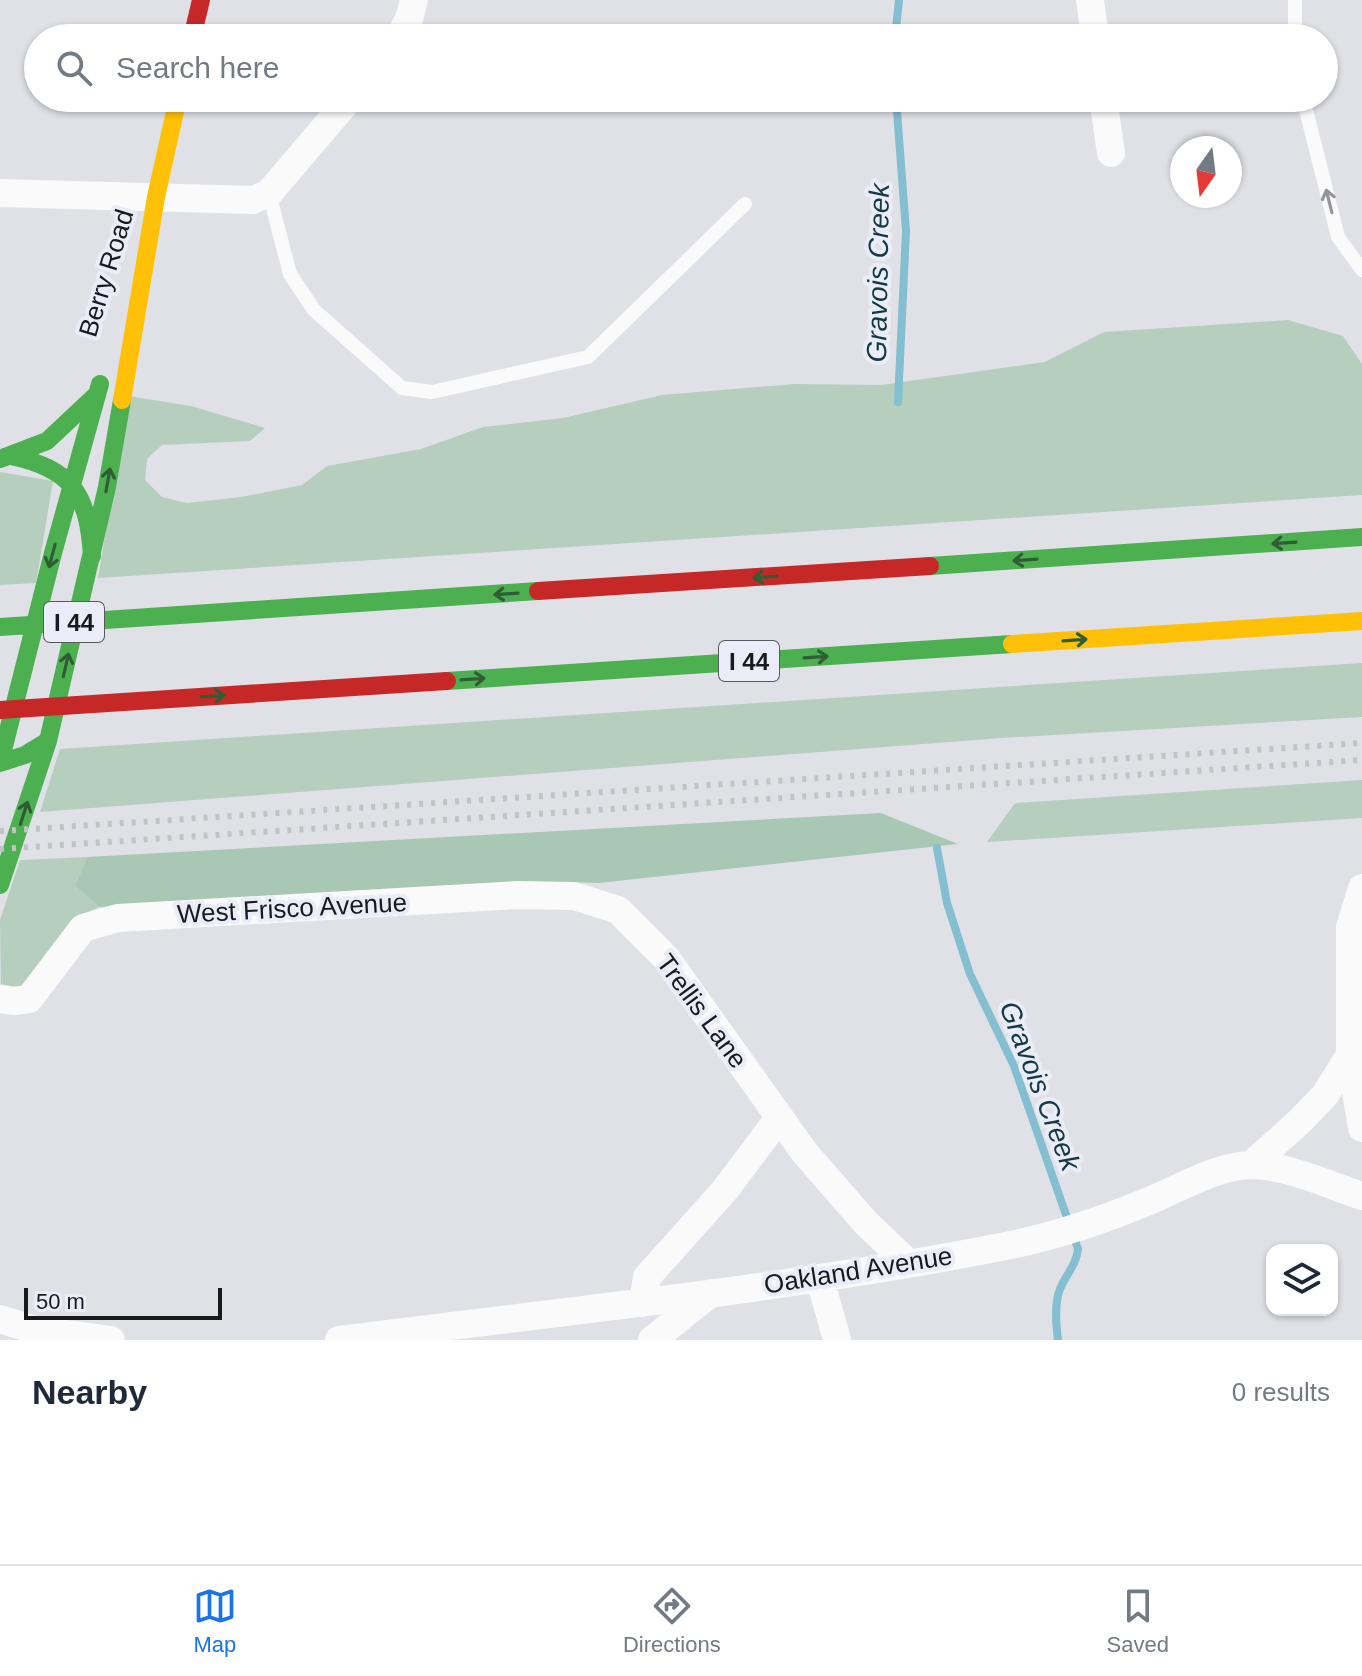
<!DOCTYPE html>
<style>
:root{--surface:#fff;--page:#f2f2f3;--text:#1f2937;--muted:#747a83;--line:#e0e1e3;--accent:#1a73e8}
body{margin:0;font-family:Arial,sans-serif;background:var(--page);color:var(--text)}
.controls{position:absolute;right:24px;bottom:24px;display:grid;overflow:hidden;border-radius:16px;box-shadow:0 2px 6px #0004}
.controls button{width:72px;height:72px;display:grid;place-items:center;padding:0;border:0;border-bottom:2px solid var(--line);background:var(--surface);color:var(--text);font:40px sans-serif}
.compass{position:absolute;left:1170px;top:136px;width:72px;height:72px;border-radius:50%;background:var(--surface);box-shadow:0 2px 6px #0004;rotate:194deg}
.scale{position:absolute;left:24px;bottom:20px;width:198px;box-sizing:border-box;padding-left:8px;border:4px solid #191a1e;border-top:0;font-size:22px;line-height:28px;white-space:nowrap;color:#191a1e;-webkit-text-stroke:6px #eaedf7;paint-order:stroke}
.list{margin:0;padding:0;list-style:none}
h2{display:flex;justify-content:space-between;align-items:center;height:104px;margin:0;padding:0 32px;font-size:34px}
h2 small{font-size:26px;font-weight:400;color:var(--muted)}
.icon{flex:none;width:44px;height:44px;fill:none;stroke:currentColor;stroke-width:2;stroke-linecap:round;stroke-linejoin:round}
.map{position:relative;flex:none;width:1362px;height:1340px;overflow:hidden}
.search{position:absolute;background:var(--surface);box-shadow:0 2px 6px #0004;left:24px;right:24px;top:24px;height:88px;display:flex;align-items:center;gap:20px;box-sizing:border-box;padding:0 28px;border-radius:44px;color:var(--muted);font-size:30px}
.sheet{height:224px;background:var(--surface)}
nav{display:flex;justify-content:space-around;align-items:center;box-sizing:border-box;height:112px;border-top:2px solid var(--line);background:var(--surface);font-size:22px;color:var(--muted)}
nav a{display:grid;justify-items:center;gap:4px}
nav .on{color:var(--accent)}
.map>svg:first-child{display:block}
</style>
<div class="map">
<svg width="1362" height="1340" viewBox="0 0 1362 1340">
<rect width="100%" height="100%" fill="#e0e1e7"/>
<path fill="#b6cebd" d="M1288,320L1343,336L1362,364V495L98,578L128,396L191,406L265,428L250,441L162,445L147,459L145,480L162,497L187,503L241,497L302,485L327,466L421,449L483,427L563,418L662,395L795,384L881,385L1045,362L1104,332Z
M0,472L53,481L36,583L0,585Z
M1362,663V717L1001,738L40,812L60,749Z
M1362,780V818L987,842L1015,803Z
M87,857L75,886L99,907L73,920L21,988L1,984L0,920L20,860Z"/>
<path fill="#a8c8b3" d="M881,813L958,844L599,883L566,882L99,907L75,886L87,857Z"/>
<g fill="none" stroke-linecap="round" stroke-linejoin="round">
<path stroke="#84bed1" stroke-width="8" d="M895,38L899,0
M896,98L906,231L898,402
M937,848L947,903L970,974L1014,1066L1078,1249C1076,1266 1066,1274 1060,1289C1054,1304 1056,1324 1058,1340"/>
<path stroke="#fafafb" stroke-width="14" d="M1295,38V0
M1303,98L1338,237L1362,270
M269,193L290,274L314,310L402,388L432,392L588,357L745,204"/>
<path stroke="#fafafb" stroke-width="28" d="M1090,0L1095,38
M399,38L409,19L414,0
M1103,98L1111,153
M0,193L253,200L269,193L350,98
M1362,888L1350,927V1055L1362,1128
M0,999L13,1001L29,999L83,928L118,918L518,895L574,896L618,910L666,958L805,1153L866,1223L908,1263
M1251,1165L1299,1122L1325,1095L1350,1055
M820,1279L837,1340
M643,1303L647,1277L725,1190L779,1118
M0,1319L32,1329L111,1340
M339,1340C564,1311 789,1289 1011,1245C1059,1235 1103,1220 1149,1201C1181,1188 1215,1166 1251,1165C1286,1165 1329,1185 1362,1196
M652,1340L711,1293"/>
<path stroke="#4caf50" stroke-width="18" d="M11,456C73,469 88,495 92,556
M0,459L47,441L96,395
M930,566L1362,537
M0,627L538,591
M447,681L1012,644
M0,762L53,553L100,384
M0,763L25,755L48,741
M0,885L48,741L107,487L122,400"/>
<path stroke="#ffc107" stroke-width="18" d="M122,400L156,197L178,98
M1012,644L1362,621"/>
<path stroke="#c62828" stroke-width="18" d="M192,38L201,0
M538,591L930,566
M0,710L447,681"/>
<path stroke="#c3c3c5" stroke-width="6" stroke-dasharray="4 8" stroke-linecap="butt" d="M0,831L1362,743
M0,849L1362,760"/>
</g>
<defs><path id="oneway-shaft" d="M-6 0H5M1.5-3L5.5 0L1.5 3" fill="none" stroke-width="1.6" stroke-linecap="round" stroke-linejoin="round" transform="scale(2)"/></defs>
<use stroke="#959598" href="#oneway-shaft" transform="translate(1329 201) rotate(-104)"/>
<g stroke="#305d34">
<use href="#oneway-shaft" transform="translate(108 480) rotate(-80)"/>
<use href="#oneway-shaft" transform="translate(1284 543) rotate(176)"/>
<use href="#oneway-shaft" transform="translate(52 556) rotate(105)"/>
<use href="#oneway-shaft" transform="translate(1025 560) rotate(176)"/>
<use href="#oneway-shaft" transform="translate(765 577) rotate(176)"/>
<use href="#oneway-shaft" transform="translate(506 594) rotate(176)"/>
<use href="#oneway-shaft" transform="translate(1075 640) rotate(-4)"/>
<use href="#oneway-shaft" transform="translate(816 657) rotate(-4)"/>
<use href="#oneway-shaft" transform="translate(66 665) rotate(-77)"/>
<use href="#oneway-shaft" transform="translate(473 679) rotate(-4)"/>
<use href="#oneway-shaft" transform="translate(213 696) rotate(-4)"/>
<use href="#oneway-shaft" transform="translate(24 813) rotate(-72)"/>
</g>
<g text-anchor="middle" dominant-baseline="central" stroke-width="8" stroke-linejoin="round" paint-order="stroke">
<g fill="#eaedf7" stroke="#58595f" stroke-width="2">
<rect x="44" y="602" width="60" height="40" rx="6"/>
<rect x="719" y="641" width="60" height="40" rx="6"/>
</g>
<g font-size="24" font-weight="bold" fill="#191a1e">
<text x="74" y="622">I 44</text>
<text x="749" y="661">I 44</text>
</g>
<g font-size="26" fill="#191a1e" stroke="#eaedf7">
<text transform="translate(106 273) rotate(-73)">Berry Road</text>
<text transform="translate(292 908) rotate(-3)">West Frisco Avenue</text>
<text transform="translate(702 1011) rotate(54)">Trellis Lane</text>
<text transform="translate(858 1270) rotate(-9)">Oakland Avenue</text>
</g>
<g font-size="28" font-style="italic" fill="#123944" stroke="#eaedf7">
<text transform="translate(878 273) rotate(-89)">Gravois Creek</text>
<text transform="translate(1040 1086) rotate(69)">Gravois Creek</text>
</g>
</g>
</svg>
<div class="controls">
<button><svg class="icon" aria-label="layers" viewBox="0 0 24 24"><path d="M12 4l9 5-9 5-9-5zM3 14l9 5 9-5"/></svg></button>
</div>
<svg class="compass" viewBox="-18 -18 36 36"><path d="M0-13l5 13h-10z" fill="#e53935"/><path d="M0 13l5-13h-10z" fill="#747a83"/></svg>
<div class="scale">50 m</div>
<div class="search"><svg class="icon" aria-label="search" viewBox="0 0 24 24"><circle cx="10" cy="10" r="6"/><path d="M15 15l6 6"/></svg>Search here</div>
</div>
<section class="sheet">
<h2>Nearby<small>0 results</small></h2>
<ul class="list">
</ul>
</section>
<nav>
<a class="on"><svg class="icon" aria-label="map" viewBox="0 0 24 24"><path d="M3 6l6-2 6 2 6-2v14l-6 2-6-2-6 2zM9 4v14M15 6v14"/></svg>Map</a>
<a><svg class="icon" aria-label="directions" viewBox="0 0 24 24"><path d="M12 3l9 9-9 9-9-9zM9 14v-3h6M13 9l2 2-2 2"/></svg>Directions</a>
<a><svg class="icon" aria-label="saved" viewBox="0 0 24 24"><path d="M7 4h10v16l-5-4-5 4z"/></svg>Saved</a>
</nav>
